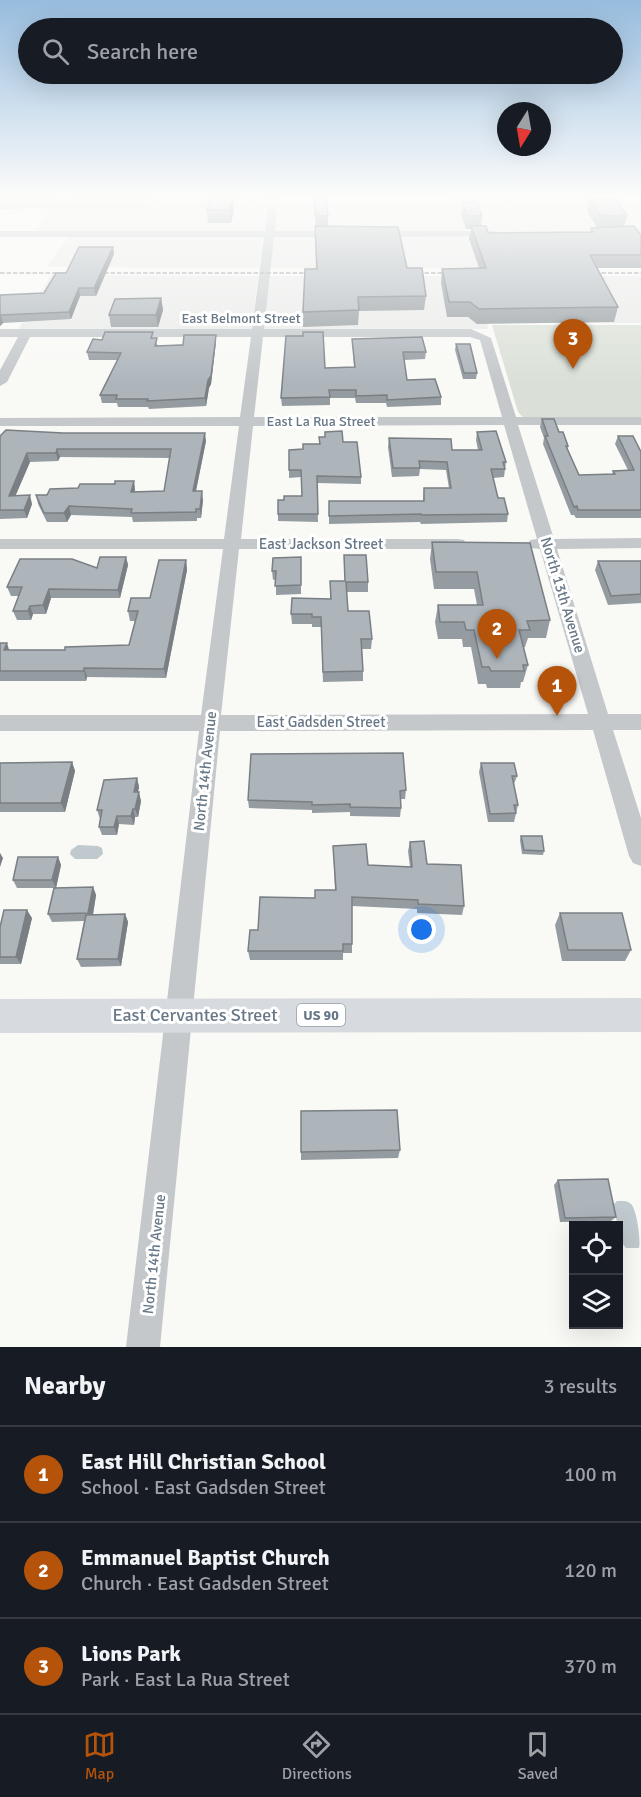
<!DOCTYPE html>
<meta charset="utf-8">
<style>
:root{--surface:#171b24;--page:#20242c;--text:#f1f3f6;--muted:#9ea1a6;--line:#363941;--accent:#b45309}
body{margin:0;font-family:Signika,sans-serif;background:var(--page);color:var(--text)}
.controls{position:absolute;right:18px;bottom:18px;display:grid;overflow:hidden;border-radius:0px;box-shadow:0 6px 24px #0002}
.controls button{width:54px;height:54px;display:grid;place-items:center;padding:0;border:0;border-bottom:2px solid var(--line);background:var(--surface);color:var(--text);font:30px sans-serif}
.compass{position:absolute;left:497px;top:102px;width:54px;height:54px;border-radius:50%;background:var(--surface);box-shadow:0 6px 24px #0002;rotate:191deg}
.you{position:absolute;left:422px;top:930px;width:21px;height:21px;margin:-15px;border:4px solid #fff;border-radius:50%;background:#1a73e8;box-shadow:0 0 0 9px #1a73e833}
.badge{display:grid;place-items:center;width:39px;height:39px;border-radius:50%;background:var(--accent);color:#fff;font-size:20px;font-weight:700}
.pin{position:absolute;translate:-50% -50px;filter:drop-shadow(0 2px 3px #0008)}
.pin::after{content:'';position:absolute;top:32px;width:21px;height:18px;background:inherit;clip-path:polygon(0 0,100% 0,50% 100%)}
.list{margin:0;padding:0;list-style:none}
h2{display:flex;justify-content:space-between;align-items:center;height:78px;margin:0;padding:0 24px;font-size:26px}
h2 small{font-size:20px;font-weight:400;color:var(--muted)}
.list li{display:grid;grid-template-columns:39px 1fr auto;gap:18px;align-items:center;box-sizing:border-box;height:96px;padding:0 24px;border-top:2px solid var(--line)}
.list b{display:block;font-size:22px;white-space:nowrap}
.list p{margin:0;font-size:20px;white-space:nowrap;color:var(--muted)}
.list em{font-size:20px;font-style:normal;color:var(--muted)}
.icon{flex:none;width:33px;height:33px;fill:none;stroke:currentColor;stroke-width:2;stroke-linecap:round;stroke-linejoin:round}
.map{position:relative;flex:none;width:641px;height:1347px;overflow:hidden}
.search{position:absolute;background:var(--surface);box-shadow:0 6px 24px #0002;left:18px;right:18px;top:18px;height:66px;display:flex;align-items:center;gap:15px;box-sizing:border-box;padding:0 21px;border-radius:33px;color:var(--muted);font-size:22px}
.sheet{height:366px;background:var(--surface)}
nav{display:flex;justify-content:space-around;align-items:center;box-sizing:border-box;height:84px;border-top:2px solid var(--line);background:var(--surface);font-size:16px;color:var(--muted)}
nav a{display:grid;justify-items:center;gap:3px}
nav .on{color:var(--accent)}
.map>svg:first-child{display:block}
</style>
<div class="map">
<svg width="641" height="1347" viewBox="0 0 641 1347">
<rect width="100%" height="100%" fill="#f9f9f6"/>
<path fill="#e9ebe9" d="M82,195H270L269,200H182Z
M447,195H610L613,200H449Z
M51,207H268L259,268L47,267L68,237H31Z
M277,207L641,208V268H269Z
M51,275L258,276L252,329L18,330Z
M268,276H641V323H491L487,325L488,329H263Z"/>
<path fill="#dae0d7" d="M0,195H33L89,204H0Z
M492,325H641V418L523,417L518,412Z"/>
<path fill="#bfc9ce" d="M78,845L98,846L102,848L103,854L97,859H75L70,854L71,850Z
M617,1201C622,1201 627,1200 631,1204C637,1210 641,1241 639,1248H626L622,1243L613,1205Z"/>
<g fill="none" stroke-linecap="round" stroke-linejoin="round">
<path fill="#c4c8cb" fill-rule="evenodd" d="M269,195H278L275,231H341L346,234L341,237H274L264,329H471L491,338L516,417H641V425H518L554,539L641,538V548L557,549L608,714H641V730H613L641,818V866L633,863L629,856L593,730L220,731L160,1347H126L199,731H0V715H201L223,549H0V539H224L239,426H0V418L240,417L251,337H30L7,382L0,386V370L18,337H0V329H252L264,237H0V231H265ZM263,337H470L480,340L502,417H254ZM504,425L537,539L530,540L528,544L530,548L540,549L588,714L221,715L239,549H458L464,548L466,544L464,540L458,539H241L253,426Z
M165,202V206L162,207L0,209V203Z
M494,231L499,234L498,236L374,237L369,234L374,231Z"/>
<path fill="#d7dbdf" fill-rule="evenodd" d="M641,998V1032L0,1033V999Z"/>
<path fill="#d7dbdf" fill-rule="evenodd" d="M56,195H110L162,200H641V208H162L62,199Z"/>
<path stroke="#a7acb2" stroke-width="2" stroke-dasharray="4.5 2" stroke-linecap="butt" d="M0,273H321
M405,273H459
M582,273H641"/>
</g>
<path fill="#959ca1" d="M215,195H236V198H233L234,210L231,223H208L207,210L216,197Z
M415,195H430V196L416,197Z
M571,195H590L589,196H571Z
M315,197L328,216V226L407,268L426,296L424,310L359,311L358,325L303,327V312L316,269Z
M590,198L627,216L624,226L641,235V268H597L618,307L614,322L477,324L468,317H447L441,283L442,269L479,268L469,239L471,229H466L461,215L463,202L482,216L481,226L488,233L590,232L591,228H597L587,211Z
M113,247L114,254L96,296H80L71,319L3,323L0,326V295L44,293L66,273Z
M161,298L163,310L158,327H111L109,315Z
M154,338L158,346L216,342L211,384L209,388L206,406L149,409L148,407H118L117,403H102L100,395L117,360H89L87,352Z
M352,339L426,352L425,359L404,360L407,380L441,397V405L387,407L386,403H356L355,398H330V405L282,406L281,398L325,368L354,367Z
M456,344L477,373L476,379H463L455,350Z
M542,419L559,432L568,446L567,450L579,475H612L613,471L628,470L615,444L618,436L641,452V518H576L574,515H571L543,444L544,438L540,427Z
M477,432L506,462L504,477L493,478L498,498L508,514L507,522L421,524L420,522L329,524V501H423L424,488H449L446,470L420,469L419,476L392,477L388,447L389,438L452,450H478L476,440Z
M0,436L206,441L196,491L203,500L201,518H197V521L133,522L132,517L71,515L67,522H47L38,504L36,495H47L78,488L134,481L135,492L164,491L170,458L60,457L58,461L30,462L15,496L32,504L27,518L0,519Z
M343,442L361,477V484L317,483L318,522L278,521V500H284L302,496L301,477L289,478V450L303,449L319,444Z
M432,542L550,620L546,638H528L525,647H523L528,665L523,682H521L520,688H487L486,684H478L471,647H463L462,639H438L435,622L438,605H477L474,589H434L430,559Z
M344,555L368,582V592H346L348,611L372,639L371,649H362L363,671V681L323,682L321,627H312V624H292L291,614L330,599V581H345Z
M126,557L128,565L120,598H51L46,614H33L31,620H17L13,611L19,596H11L7,587L97,568Z
M301,557V594L276,595V579L273,580L272,571Z
M186,560L187,570L166,678L87,677L86,681H0V643L9,650H65L129,645L135,621H130L128,611L150,598Z
M598,561H641V603L608,605L595,570Z
M72,762L75,771L65,812H0V763Z
M481,763L517,776L514,784L518,805L514,822H488L479,772Z
M137,778L139,787L138,792L141,801L138,817H135L134,825L119,824L117,835H102L99,827L100,819L97,810Z
M406,790L405,799H400L401,808L400,817L350,816V812L312,813V810L249,808L248,800Z
M521,836L544,851L543,855L522,854L520,840Z
M410,842L427,864L464,906L462,915L417,913V909L352,906V953H343V960H250L248,951L258,930L315,898L335,890L333,846L368,865L410,867L408,851Z
M58,857L61,865L56,888H17L13,880Z
M93,887L96,895L93,915L125,914L128,922L121,966L81,967L77,959L84,921L52,922L48,914Z
M560,913L631,950L625,961H562L555,925Z
M32,918L21,964H0V927Z
M400,1150L398,1158L301,1160V1152Z
M558,1180L616,1217L611,1221L560,1222L554,1185Z"/>
<path fill="#797f83" d="M233,197L234,210L231,223L230,210Z
M113,247L114,254L96,296L94,288Z
M79,288L80,296L71,319L69,312Z
M161,298L163,310L158,327L156,315Z
M1,315L3,323L0,326V316Z
M216,335V342L211,384L209,388L206,406L205,398Z
M205,433L206,441L194,500L193,491Z
M57,449L60,457L58,461L56,453Z
M27,453L30,462L12,504L9,496Z
M134,481L135,490L133,500L131,492Z
M202,491L203,500L201,518L200,509Z
M30,495L32,504L27,518L24,510Z
M69,506L71,515L67,522L64,513Z
M126,557L128,565L120,598L118,590Z
M186,560L187,570L166,678L164,669Z
M49,589L51,598L46,614L43,605Z
M30,606L33,614L31,620L28,611Z
M7,643L10,653L4,650Z
M84,668L87,677L86,681L84,671Z
M72,762L75,771L65,812L61,803Z
M137,778L139,787L136,801L134,792Z
M139,792L141,801L138,817L135,809Z
M133,809L135,817L134,825L131,816Z
M117,816L119,824L117,835L114,827Z
M0,853L3,858L0,867Z
M58,857L61,865L56,888L52,880Z
M93,887L96,895L92,920L88,913Z
M27,910L32,918L21,964L16,957Z
M125,914L128,922L121,966L118,959Z"/>
<path fill="#adb5bb" stroke="#797f83" stroke-width="1.5" d="M211,197H233L230,210H207Z
M315,197H326L328,216H315Z
M590,198H615L627,216H601Z
M463,202H477L482,216H467Z
M315,226L398,227L407,268H422L426,296L358,297L359,310L303,312L305,269H317Z
M471,226H486L488,233L593,232L591,228L634,226L641,235V255H590L618,307L479,309L470,302H449L442,269L486,268Z
M79,247H113L94,288H79L69,312L1,315L0,316V295L44,293L56,273H66Z
M161,298L156,315H109L115,299Z
M105,332H153L151,338H157L155,346L183,345L184,335H216L211,376L208,380L205,398L147,401L148,399H116L117,395H100L121,353L87,352L93,339L102,340Z
M303,332H323L325,368L355,367L352,339L422,337L426,352H403L407,380L435,379L441,397L387,400V395L356,396V390H329L330,397L281,398L286,336H303Z
M456,344H470L477,373H464Z
M542,419H554L559,432H563L568,446H566L579,475L615,474L613,471L634,470L618,436H633L641,452V510H578L577,506L574,507L545,436H548Z
M6,430L63,433H205L193,491H202L200,509H196V512L131,513L132,509L69,506L64,513H44L36,495H47L50,489L78,488L80,484H115V481H134L131,492L164,491L171,449H57L56,453H27L9,496L30,495L24,510H0V436Z
M342,431L343,442H357L361,477L317,476L318,514H278V500H284V496H302L301,470H289V450L303,449V444H320L319,437H325V432Z
M496,431L506,462H503L505,469H491L498,498H504L508,514L421,515V514L329,516V501H424V488H451L447,462L419,461L420,468H393L389,438L451,439L452,450H482L477,432Z
M432,542L530,543L550,620L527,621L530,630H519L528,665H523L524,671H491L489,667H482L474,630H466L464,622H440L438,605H483L477,572H436Z
M344,555H366L368,582H346L348,611H369L372,639H361L363,671L323,672L321,617H312V614H291L292,598L331,599L330,581H345Z
M100,557H126L118,590L49,589L43,605L30,606L28,611H13L22,587H7L20,559H72L97,568Z
M301,557V585L275,586L276,571H272L273,558Z
M159,560H186L164,669L84,668V671H0V643H7L4,650H65V647L129,645L138,611H128L131,598H150Z
M598,561H641V594L611,596Z
M403,753L406,790L400,791L401,808L350,807V804L312,805V802L248,800L251,754Z
M72,762L61,803H0V763Z
M481,763H514L517,776H512L518,805H514L516,813L490,814Z
M137,778L134,792H139L135,809H133L131,816H117L114,827H99L102,810H97L104,780Z
M521,836H542L544,851L524,850Z
M424,841L427,864L461,865L464,906L418,904V900L352,897V944H343V951H248L250,930H258L260,897L315,898V890H336L333,846L366,844L368,865L412,867L410,842Z
M18,857H58L52,880H13Z
M93,887L88,913L48,914L54,888Z
M4,910H27L16,957H0V927Z
M560,913H622L631,950H568Z
M125,914L118,959H77L86,915Z
M397,1110L400,1150L301,1152V1111Z
M608,1179L616,1217L565,1218L558,1180Z"/>
<linearGradient id="sky" x2="0" y2="1"><stop stop-color="#97bcde"/><stop offset="0.51" stop-color="#fcfcfb"/><stop offset="1" stop-color="#fcfcfb" stop-opacity="0"/></linearGradient>
<rect width="641" height="384" fill="url(#sky)"/>
<g text-anchor="middle" dominant-baseline="central" stroke-width="6" stroke-linejoin="round" paint-order="stroke">
<g font-size="14" fill="#687887" stroke="#fff">
<text x="241" y="318">East Belmont Street</text>
<text x="321" y="421">East La Rua Street</text>
</g>
<rect fill="#fff" stroke="#95a0ab" stroke-width="1.5" x="297" y="1004" width="48" height="22" rx="4.5"/>
<g font-size="14" font-weight="bold" fill="#687887">
<text x="321" y="1015">US 90</text>
</g>
<g font-size="15" fill="#687887" stroke="#fff">
<text x="321" y="544">East Jackson Street</text>
<text transform="translate(563 595) rotate(73)">North 13th Avenue</text>
<text x="321" y="722">East Gadsden Street</text>
<text transform="translate(205 771) rotate(-84)">North 14th Avenue</text>
<text transform="translate(154 1254) rotate(-84)">North 14th Avenue</text>
</g>
<g font-size="18" fill="#687887" stroke="#fff">
<text x="195" y="1015">East Cervantes Street</text>
</g>
</g>
</svg>
<div class="controls">
<button><svg class="icon" aria-label="locate" viewBox="0 0 24 24"><circle cx="12" cy="12" r="6"/><path d="M12 2v4M12 18v4M2 12h4M18 12h4"/></svg></button>
<button><svg class="icon" aria-label="layers" viewBox="0 0 24 24"><path d="M12 4l9 5-9 5-9-5zM3 14l9 5 9-5"/></svg></button>
</div>
<svg class="compass" viewBox="-18 -18 36 36"><path d="M0-13l5 13h-10z" fill="#e53935"/><path d="M0 13l5-13h-10z" fill="#9ea1a6"/></svg>
<div class="you"></div>
<div class="pin badge" style="left:557px;top:716px">1</div>
<div class="pin badge" style="left:497px;top:659px">2</div>
<div class="pin badge" style="left:573px;top:369px">3</div>
<div class="search"><svg class="icon" aria-label="search" viewBox="0 0 24 24"><circle cx="10" cy="10" r="6"/><path d="M15 15l6 6"/></svg>Search here</div>
</div>
<section class="sheet">
<h2>Nearby<small>3 results</small></h2>
<ul class="list">
<li><span class="badge">1</span><div><b>East Hill Christian School</b><p>School · East Gadsden Street</p></div><em>100 m</em></li>
<li><span class="badge">2</span><div><b>Emmanuel Baptist Church</b><p>Church · East Gadsden Street</p></div><em>120 m</em></li>
<li><span class="badge">3</span><div><b>Lions Park</b><p>Park · East La Rua Street</p></div><em>370 m</em></li>
</ul>
</section>
<nav>
<a class="on"><svg class="icon" aria-label="map" viewBox="0 0 24 24"><path d="M3 6l6-2 6 2 6-2v14l-6 2-6-2-6 2zM9 4v14M15 6v14"/></svg>Map</a>
<a><svg class="icon" aria-label="directions" viewBox="0 0 24 24"><path d="M12 3l9 9-9 9-9-9zM9 14v-3h6M13 9l2 2-2 2"/></svg>Directions</a>
<a><svg class="icon" aria-label="saved" viewBox="0 0 24 24"><path d="M7 4h10v16l-5-4-5 4z"/></svg>Saved</a>
</nav>
